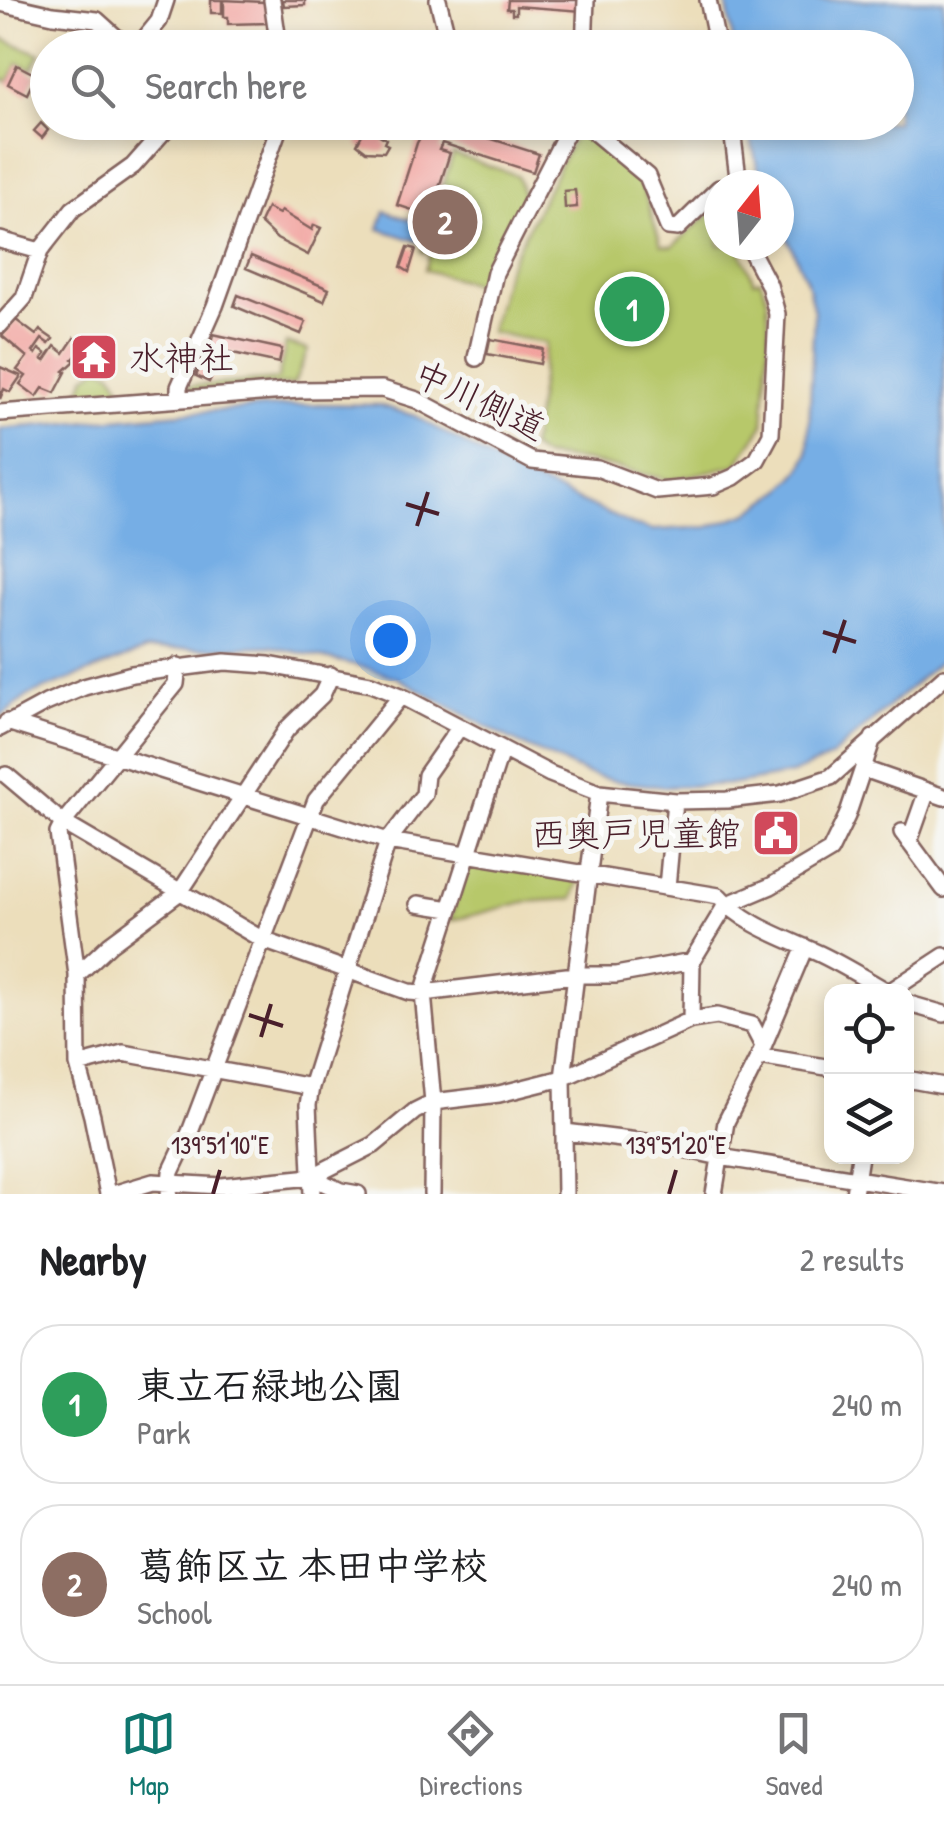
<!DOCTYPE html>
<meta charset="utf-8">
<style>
:root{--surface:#fff;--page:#f6f6f6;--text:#202124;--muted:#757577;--line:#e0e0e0;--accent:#0f766e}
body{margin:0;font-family:"Patrick Hand","Klee One",sans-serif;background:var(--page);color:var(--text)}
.controls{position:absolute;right:30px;bottom:30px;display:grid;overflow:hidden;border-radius:20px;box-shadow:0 5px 15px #0003}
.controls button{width:90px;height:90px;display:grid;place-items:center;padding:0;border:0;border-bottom:2px solid var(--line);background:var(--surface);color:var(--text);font:50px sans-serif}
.compass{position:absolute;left:704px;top:170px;width:90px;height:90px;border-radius:50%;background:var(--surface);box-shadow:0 5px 15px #0003;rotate:17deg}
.you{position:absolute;left:390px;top:640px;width:35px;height:35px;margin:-25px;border:8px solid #fff;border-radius:50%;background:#1a73e8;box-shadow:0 0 0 15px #1a73e833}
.badge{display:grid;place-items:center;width:65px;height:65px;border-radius:50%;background:var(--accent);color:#fff;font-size:32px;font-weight:700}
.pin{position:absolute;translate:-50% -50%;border:5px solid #fff;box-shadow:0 2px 10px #0006}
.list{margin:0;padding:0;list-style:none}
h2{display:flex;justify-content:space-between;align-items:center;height:130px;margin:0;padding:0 40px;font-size:42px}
h2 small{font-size:32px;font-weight:400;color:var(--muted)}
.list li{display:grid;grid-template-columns:65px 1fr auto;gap:30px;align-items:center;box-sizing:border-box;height:160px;margin:0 20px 20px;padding:0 20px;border:2px solid var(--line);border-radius:40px}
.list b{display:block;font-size:38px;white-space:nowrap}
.list p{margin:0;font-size:32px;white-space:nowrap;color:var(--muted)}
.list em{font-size:32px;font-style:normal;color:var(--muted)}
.icon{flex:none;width:55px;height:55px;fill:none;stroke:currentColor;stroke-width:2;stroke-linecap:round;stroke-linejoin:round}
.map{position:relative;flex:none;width:944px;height:1194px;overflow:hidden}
.search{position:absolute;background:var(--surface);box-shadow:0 5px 15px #0003;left:30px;right:30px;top:30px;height:110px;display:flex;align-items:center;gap:25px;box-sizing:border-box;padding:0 35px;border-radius:55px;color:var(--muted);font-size:38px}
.sheet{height:490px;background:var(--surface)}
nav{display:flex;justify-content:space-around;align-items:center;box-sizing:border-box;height:140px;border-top:2px solid var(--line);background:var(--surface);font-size:28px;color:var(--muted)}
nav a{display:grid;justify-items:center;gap:5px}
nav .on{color:var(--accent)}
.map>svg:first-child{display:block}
</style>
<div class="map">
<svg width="944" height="1194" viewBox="0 0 944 1194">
<rect width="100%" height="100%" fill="#f6f6f2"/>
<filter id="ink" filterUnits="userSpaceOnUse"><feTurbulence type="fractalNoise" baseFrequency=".01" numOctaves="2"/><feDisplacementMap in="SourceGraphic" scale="20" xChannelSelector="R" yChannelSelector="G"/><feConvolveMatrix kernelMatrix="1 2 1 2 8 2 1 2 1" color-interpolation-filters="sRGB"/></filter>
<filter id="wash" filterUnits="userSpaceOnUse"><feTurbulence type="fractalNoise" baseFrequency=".0048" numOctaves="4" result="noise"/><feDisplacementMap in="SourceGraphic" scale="40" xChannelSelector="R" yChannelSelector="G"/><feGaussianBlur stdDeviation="2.25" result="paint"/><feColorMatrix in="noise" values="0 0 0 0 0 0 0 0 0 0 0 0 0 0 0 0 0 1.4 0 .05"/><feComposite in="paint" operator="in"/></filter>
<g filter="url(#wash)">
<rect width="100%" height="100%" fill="#ecdebb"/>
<path fill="#b7c86b" stroke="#80744b" stroke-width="2.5" d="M0,38L40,54L32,69L18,63L8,81L0,77Z
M583,133L641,182L661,245L672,247L719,205V245H738L754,281L760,279L767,298L769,332L763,426L736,465L670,480L586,461L542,456L531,448L546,343L490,332L507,269L574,137Z
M453,154L517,175L524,197L479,285L425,270L430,254L422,251Z
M286,343L308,350L294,384L193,392L188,386L278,379Z
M100,367L112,372L128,398L76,402L86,376Z
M469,860L579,878L573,899L524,902L450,921Z"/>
<path fill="#76aee5" stroke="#606688" stroke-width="2.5" d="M726,0H944V658L830,758L792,774L735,784L665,787L614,781L587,774L511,740L396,677L365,667L269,646L146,650L29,695L0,717V429L181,413L319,404L379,405L415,416L516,473L633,525L653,530L708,527L749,513L784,488L802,468L808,454L814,312L807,281L779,220V185H762L747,123L896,122V48L734,47Z
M385,211L426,225L420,242L379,229Z"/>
<g id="blocks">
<path fill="#f2a19d" d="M211,0H222V13H211Z
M224,0L264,2L269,23L228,24V17H224Z
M283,0H305V5L284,6Z
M508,0H582V11L516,6V14H512V9H507Z
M17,65L36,75L27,94L8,84Z
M296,122H317L315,131L295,126Z
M438,122L539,154L533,172L442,143L439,150L450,153L430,216L397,205L417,143L421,136L432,139Z
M41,123L48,130L42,138L34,131Z
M366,127L386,139L384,143L388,145L384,152L366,151L357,144Z
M575,190L577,207L565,208L564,191Z
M267,208L279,214L281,211L312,230L314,225L321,228L308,255L277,239L260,223Z
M408,247L416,249L409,272L401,267Z
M251,256L329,289L324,301L246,268Z
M238,295L306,322L301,334L234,306Z
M16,320L36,335L40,330L53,339L49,344L42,339L33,352L36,354L39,349L46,354L42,359L45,361L55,346L64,353L74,338L83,344L82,350L73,359L75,361L64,371L66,372L55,393L43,388L37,397L20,384L26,376L17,370L27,357L2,336Z
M213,334L282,349L279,363L210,348Z
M490,339L543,349L540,364L487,354Z
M0,367L21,376L10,392L4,389L0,399Z
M200,367L213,373L209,382L196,376Z"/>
</g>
</g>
<g filter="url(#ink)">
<use href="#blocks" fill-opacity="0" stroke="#83625d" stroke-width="2.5"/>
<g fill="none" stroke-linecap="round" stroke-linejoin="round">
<g stroke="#83625d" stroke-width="20">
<path id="minor" d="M272,0L279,48
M438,0L450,48
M708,0L718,48
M0,3L53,15L97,20L128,48
M137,48L159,21L166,0
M584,48L586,0
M582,122L647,176L668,227L678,228L719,188
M731,122L739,185
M0,240L40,251
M0,325L24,298L40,251L73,209L133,166L172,122
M476,358L495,273L572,122
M179,398V387L215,306L281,122
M0,413L299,390L382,389L417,400L532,461L597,468L657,491L713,486L734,477L757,460L771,434L777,314L769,285L748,245
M7,722L388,841L719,896C744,925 786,938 820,954C843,965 866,979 888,992
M0,728L46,703L84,687L132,674L225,662L269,665L371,684L401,696L550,774L599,793L675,801L727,800L780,794L831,777L944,677
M864,769L944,797
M6,775L63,823L263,940L409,992L423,993L575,975H616L692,961L726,905L771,886L830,851L847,816L873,738
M902,832L944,889
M909,842L927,791
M667,887L675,801
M418,904L450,909
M692,961L691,1020L717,1016L752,1025L763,1046
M77,975L110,944L180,892L287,729L322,695L331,675
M889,992L944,956
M906,1003L944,1014
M759,1056L832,1068
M78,1065L123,1053L311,1087
M906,1079L944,1086
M565,1132L662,1144L720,1157L944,1193
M311,1177L374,1145L415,1111L433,1102L499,1094L563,1078L691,1020
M108,1194L92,1116L78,1065L77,975L58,833L63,823L176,684L178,666
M113,1194L153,1182L221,1186L311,1177L341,1191L358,1194
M169,1194L171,1172L190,1132L316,800L401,696
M312,1194L308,1105L311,1087L388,841L424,794L426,775L459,728
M432,1194L433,1102L423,993L501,751
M565,1194L563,1078L599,793
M714,1194L726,1122L759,1056L805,947
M854,1194L860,1156"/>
</g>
<use href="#minor" stroke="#fff" stroke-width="15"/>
</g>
</g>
<path fill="none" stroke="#4a1f2b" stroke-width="4" d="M406,504L439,514M417,526L428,492M823,632L856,642M834,653L845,620M249,1015L283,1026M261,1037L271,1004M213,1194L220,1170M669,1194L676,1170"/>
<defs>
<g id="temple-square" transform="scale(2.5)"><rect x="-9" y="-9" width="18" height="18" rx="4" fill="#d1495b" stroke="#f6f6f2"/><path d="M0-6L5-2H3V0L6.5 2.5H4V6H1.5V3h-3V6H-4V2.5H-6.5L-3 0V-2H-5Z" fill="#fff"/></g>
<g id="civic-square" transform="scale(2.5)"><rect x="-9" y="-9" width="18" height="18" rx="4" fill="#d1495b" stroke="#f6f6f2"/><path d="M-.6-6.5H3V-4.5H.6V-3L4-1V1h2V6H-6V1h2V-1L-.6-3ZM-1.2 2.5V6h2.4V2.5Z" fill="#fff"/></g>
</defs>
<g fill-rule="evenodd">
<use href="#temple-square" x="94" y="357"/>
<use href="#civic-square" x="776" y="833"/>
</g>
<g text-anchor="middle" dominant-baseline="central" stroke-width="10" stroke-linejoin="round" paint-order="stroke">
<g font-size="35" fill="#4a1f2b" stroke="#f6f6f2" text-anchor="start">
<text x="129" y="357">水神社</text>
<text x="741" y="833" text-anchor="end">西奥戸児童館</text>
</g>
<g font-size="35" fill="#4a1f2b" stroke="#f6f6f2">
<text transform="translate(480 400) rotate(25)">中川側道</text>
</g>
</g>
<g font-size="25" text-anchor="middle" fill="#4a1f2b" stroke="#f6f6f2" stroke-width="10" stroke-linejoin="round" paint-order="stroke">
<text x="220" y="1154">139°51'10"E</text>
<text x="676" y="1154">139°51'20"E</text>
</g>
</svg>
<div class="controls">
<button><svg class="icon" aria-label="locate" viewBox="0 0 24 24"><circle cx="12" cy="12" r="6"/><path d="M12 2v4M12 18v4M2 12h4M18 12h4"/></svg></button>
<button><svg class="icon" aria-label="layers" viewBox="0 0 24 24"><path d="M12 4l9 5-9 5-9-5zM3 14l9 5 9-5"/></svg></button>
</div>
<svg class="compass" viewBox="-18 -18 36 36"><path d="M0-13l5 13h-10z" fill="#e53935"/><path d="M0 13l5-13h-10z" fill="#757577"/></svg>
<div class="you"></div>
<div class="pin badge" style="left:632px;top:309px;background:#2e9e5b">1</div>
<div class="pin badge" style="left:445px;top:222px;background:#8d6e63">2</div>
<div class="search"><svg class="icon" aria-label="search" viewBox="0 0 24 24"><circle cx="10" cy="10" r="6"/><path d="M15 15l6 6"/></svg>Search here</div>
</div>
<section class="sheet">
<h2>Nearby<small>2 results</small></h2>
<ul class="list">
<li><span class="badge" style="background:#2e9e5b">1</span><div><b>東立石緑地公園</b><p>Park</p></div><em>240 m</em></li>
<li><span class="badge" style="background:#8d6e63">2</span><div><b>葛飾区立 本田中学校</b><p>School</p></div><em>240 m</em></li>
</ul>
</section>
<nav>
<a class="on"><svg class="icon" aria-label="map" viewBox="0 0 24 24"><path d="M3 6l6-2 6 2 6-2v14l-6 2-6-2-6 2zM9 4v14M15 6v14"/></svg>Map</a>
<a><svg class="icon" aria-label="directions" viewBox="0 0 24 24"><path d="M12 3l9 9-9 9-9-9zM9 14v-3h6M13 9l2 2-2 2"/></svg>Directions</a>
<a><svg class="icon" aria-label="saved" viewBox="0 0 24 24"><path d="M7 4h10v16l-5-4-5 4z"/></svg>Saved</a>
</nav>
